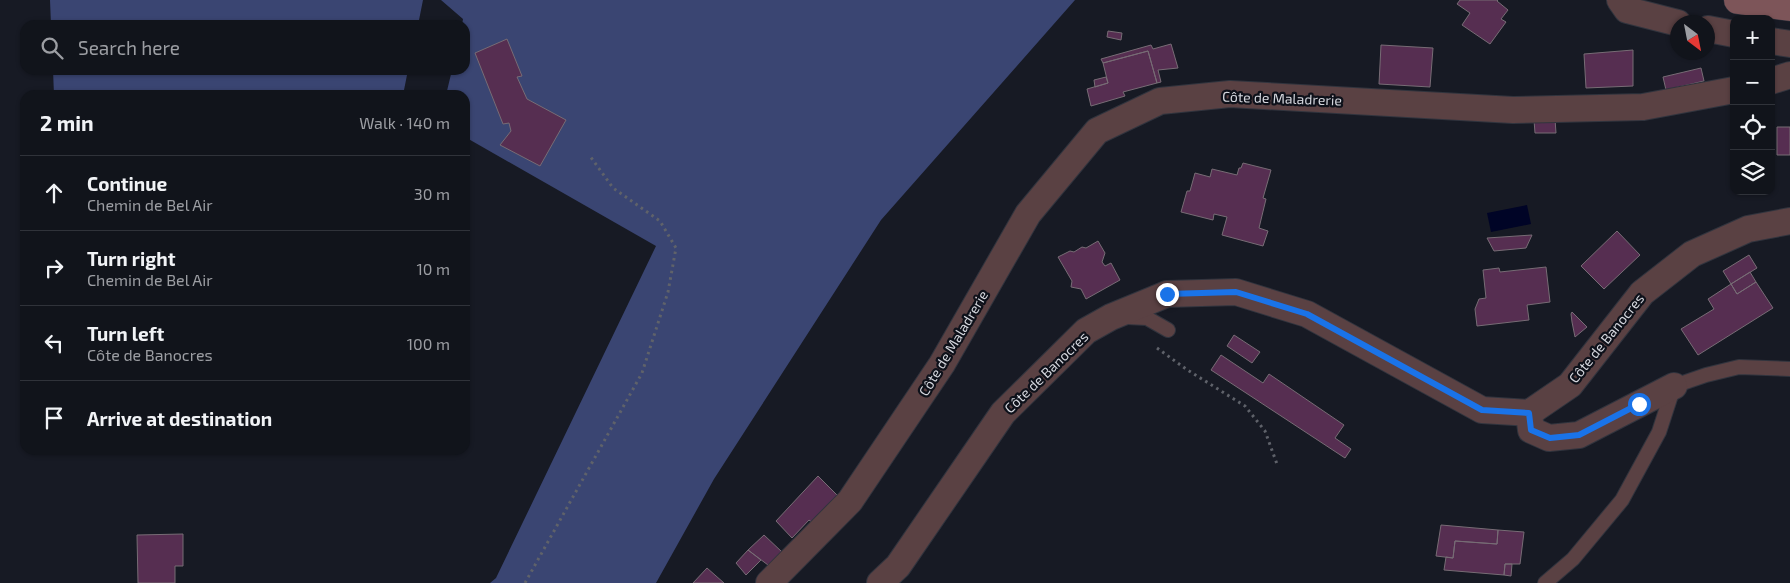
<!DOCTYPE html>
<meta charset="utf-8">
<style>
:root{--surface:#11141b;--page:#1e2128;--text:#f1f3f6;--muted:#9c9ea3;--line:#30333a}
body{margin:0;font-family:"Exo 2",sans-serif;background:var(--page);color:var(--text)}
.controls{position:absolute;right:15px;top:15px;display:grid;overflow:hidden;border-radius:10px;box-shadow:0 1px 4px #0004}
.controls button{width:45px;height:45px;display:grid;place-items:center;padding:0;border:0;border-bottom:1px solid var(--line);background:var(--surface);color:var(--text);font:25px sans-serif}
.compass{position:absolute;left:1670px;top:15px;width:45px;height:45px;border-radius:50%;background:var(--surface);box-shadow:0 1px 4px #0004;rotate:148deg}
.stop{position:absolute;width:15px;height:15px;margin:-11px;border:4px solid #1a73e8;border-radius:50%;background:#fff}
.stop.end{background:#1a73e8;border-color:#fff;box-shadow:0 1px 5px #0008}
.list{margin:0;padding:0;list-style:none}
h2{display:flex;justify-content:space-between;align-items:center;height:65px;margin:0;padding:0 20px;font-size:21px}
h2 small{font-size:16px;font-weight:400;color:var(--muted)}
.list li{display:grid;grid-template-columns:32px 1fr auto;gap:15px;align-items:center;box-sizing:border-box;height:75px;padding:0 20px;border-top:1px solid var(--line)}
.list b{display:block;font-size:19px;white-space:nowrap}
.list p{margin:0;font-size:16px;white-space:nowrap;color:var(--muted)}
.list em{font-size:16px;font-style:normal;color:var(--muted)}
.icon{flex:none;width:28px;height:28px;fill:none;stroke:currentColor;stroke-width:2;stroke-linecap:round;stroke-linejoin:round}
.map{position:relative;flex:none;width:1790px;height:583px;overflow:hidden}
.search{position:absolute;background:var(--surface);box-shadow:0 1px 4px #0004;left:20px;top:20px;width:450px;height:55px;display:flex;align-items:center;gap:12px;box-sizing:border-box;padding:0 18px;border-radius:15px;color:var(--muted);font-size:19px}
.panel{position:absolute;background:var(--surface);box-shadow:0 1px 4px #0004;left:20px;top:90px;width:450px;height:365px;border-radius:15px}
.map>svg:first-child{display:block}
</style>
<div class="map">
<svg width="1790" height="583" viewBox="0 0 1790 583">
<rect width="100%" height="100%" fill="#171a24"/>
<path fill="#3a4572" d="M50,0H423L418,25H51Z
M441,0H1075L881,220L714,479L656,583H490L496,578L656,246L465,137V95H446L452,70H465V25H462L463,19Z
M53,70H408L403,95H54Z"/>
<path fill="#000426" d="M1527,205L1531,224L1491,232L1487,213Z"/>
<path fill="#562e51" stroke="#776c75" d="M1460,0H1498L1497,1L1508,10L1501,19L1506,22L1490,44L1462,25L1470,13L1457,4Z
M1108,31L1122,33L1121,40L1107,37Z
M507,39L522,76L517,77L527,99L566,120L540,166L500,145L511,131L509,123L503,124L475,53Z
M1171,44L1178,68L1158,70L1161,82L1157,83L1148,51L1103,63L1101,59L1151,45L1153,49Z
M1381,45L1433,48L1430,87L1379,84Z
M1633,50V86L1586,88L1584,54Z
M1148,51L1157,83L1123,92L1125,96L1091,106L1087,89L1108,83L1103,63Z
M1701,68L1704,81L1666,90L1663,77Z
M1106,77L1108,83L1095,87L1094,80Z
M1555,119L1556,133H1535L1534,120Z
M1777,127H1790V155H1777Z
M1243,163L1271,170L1263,198L1266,199L1259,228L1268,231L1263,246L1222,235L1227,217L1214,214L1213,220L1181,212L1187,191H1190L1195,173L1210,177L1212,169L1237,175L1239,168H1241Z
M1617,231L1640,255L1604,289L1581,266Z
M1532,235L1526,248L1494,251L1487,238Z
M1098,241L1105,253L1102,262L1105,266L1111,263L1120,280L1086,299L1081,289L1071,287L1072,281L1058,257L1070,251L1074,252L1082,247L1086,248Z
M1749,255L1757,268L1731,284L1723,271Z
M1546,267L1550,302L1527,305L1529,320L1477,326L1475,309L1479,299L1486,298L1483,270L1499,268L1500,272Z
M1750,272L1756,282L1737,294L1731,284Z
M1756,282L1773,308L1698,355L1681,329L1714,309L1708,299L1731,284L1737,294Z
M1572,312L1587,327L1575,337L1572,322L1571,314Z
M1234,335L1260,352L1252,363L1227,346Z
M1221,355L1263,383L1269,374L1344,425L1335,438L1351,449L1345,458L1211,370Z
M818,476L839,497L814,524L809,520L792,538L776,521Z
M1441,525L1498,530L1497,544L1455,541L1453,558L1436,556Z
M1498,530L1524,532L1520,564H1505L1504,575L1444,570L1446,557L1453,558L1455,541L1497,544Z
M183,534V566H175V583H138L137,535Z
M764,535L782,552L768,565L748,550Z
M748,550L761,560L746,575L736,563Z
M1505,564H1512L1511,576L1504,575Z
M707,568L724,583H693Z"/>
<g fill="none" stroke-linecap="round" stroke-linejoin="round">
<g stroke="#31343e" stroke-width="16">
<path id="lane" d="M1127,317L1147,318L1168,330
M1545,583L1573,559L1622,500L1659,432L1674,386L1706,375L1739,367L1790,369"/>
</g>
<g stroke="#31343e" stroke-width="28">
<path id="street" d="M1620,0L1627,10L1678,23
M1708,29L1734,34
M1771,41L1790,44
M1771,81L1790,75
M1529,413L1531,430L1549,438L1579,435L1674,386
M769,583L850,501L942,364L1028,214L1097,131L1160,101L1230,94L1513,110L1643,107L1734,90
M880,583L898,566L1003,413L1086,331L1111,317L1167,294L1236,292L1307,314L1482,410L1529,413L1570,385L1642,293L1692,254L1748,229L1790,221"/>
</g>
<g stroke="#31343e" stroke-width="29">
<path id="secondary" d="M1738,0L1790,7"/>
</g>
<path stroke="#5f626a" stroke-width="3" stroke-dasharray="2.5 4" stroke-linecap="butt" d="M1157,348L1186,369L1245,406L1265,431L1277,464
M525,583L642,373L668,292L676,248L660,221L613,188L590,156"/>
<use href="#lane" stroke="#5a4143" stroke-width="14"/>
<use href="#street" stroke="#5a4143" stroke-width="26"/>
<use href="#secondary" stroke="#7d5559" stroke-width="28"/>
</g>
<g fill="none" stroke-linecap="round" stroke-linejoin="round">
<path stroke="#1a73e8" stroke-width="6" d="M1167,294L1236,292L1307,314L1482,410L1529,413L1531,430L1550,438L1579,435L1639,404"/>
</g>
<g text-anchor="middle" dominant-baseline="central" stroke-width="4.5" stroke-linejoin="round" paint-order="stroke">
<g font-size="14" fill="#d4d6dd" stroke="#0e111a">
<text transform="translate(1282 98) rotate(2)">Côte de Maladrerie</text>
<text transform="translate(1606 338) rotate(-51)">Côte de Banocres</text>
<text transform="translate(953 343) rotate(-59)">Côte de Maladrerie</text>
<text transform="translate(1046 372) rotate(-44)">Côte de Banocres</text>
</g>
</g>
</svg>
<div class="controls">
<button>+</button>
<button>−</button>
<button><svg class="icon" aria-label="locate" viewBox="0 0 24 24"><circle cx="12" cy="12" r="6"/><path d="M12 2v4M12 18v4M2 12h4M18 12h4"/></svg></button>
<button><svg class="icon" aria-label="layers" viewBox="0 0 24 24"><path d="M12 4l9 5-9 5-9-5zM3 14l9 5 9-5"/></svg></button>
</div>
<svg class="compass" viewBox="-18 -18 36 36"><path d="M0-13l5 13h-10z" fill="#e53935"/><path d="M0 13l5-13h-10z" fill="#9c9ea3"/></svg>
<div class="stop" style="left:1639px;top:404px"></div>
<div class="stop end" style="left:1167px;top:294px"></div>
<div class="search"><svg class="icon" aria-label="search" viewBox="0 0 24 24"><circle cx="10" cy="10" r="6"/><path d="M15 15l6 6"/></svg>Search here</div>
<section class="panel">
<h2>2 min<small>Walk · 140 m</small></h2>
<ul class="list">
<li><svg class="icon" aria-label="ahead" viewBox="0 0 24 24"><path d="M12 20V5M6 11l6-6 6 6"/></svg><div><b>Continue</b><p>Chemin de Bel Air</p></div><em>30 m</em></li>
<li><svg class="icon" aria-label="right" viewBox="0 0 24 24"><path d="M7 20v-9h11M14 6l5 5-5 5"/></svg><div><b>Turn right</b><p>Chemin de Bel Air</p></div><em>10 m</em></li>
<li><svg class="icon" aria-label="left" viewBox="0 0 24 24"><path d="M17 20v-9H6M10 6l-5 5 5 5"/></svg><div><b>Turn left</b><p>Côte de Banocres</p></div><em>100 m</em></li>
<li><svg class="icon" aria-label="arrive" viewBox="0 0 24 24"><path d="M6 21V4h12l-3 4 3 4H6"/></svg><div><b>Arrive at destination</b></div></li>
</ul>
</section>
</div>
